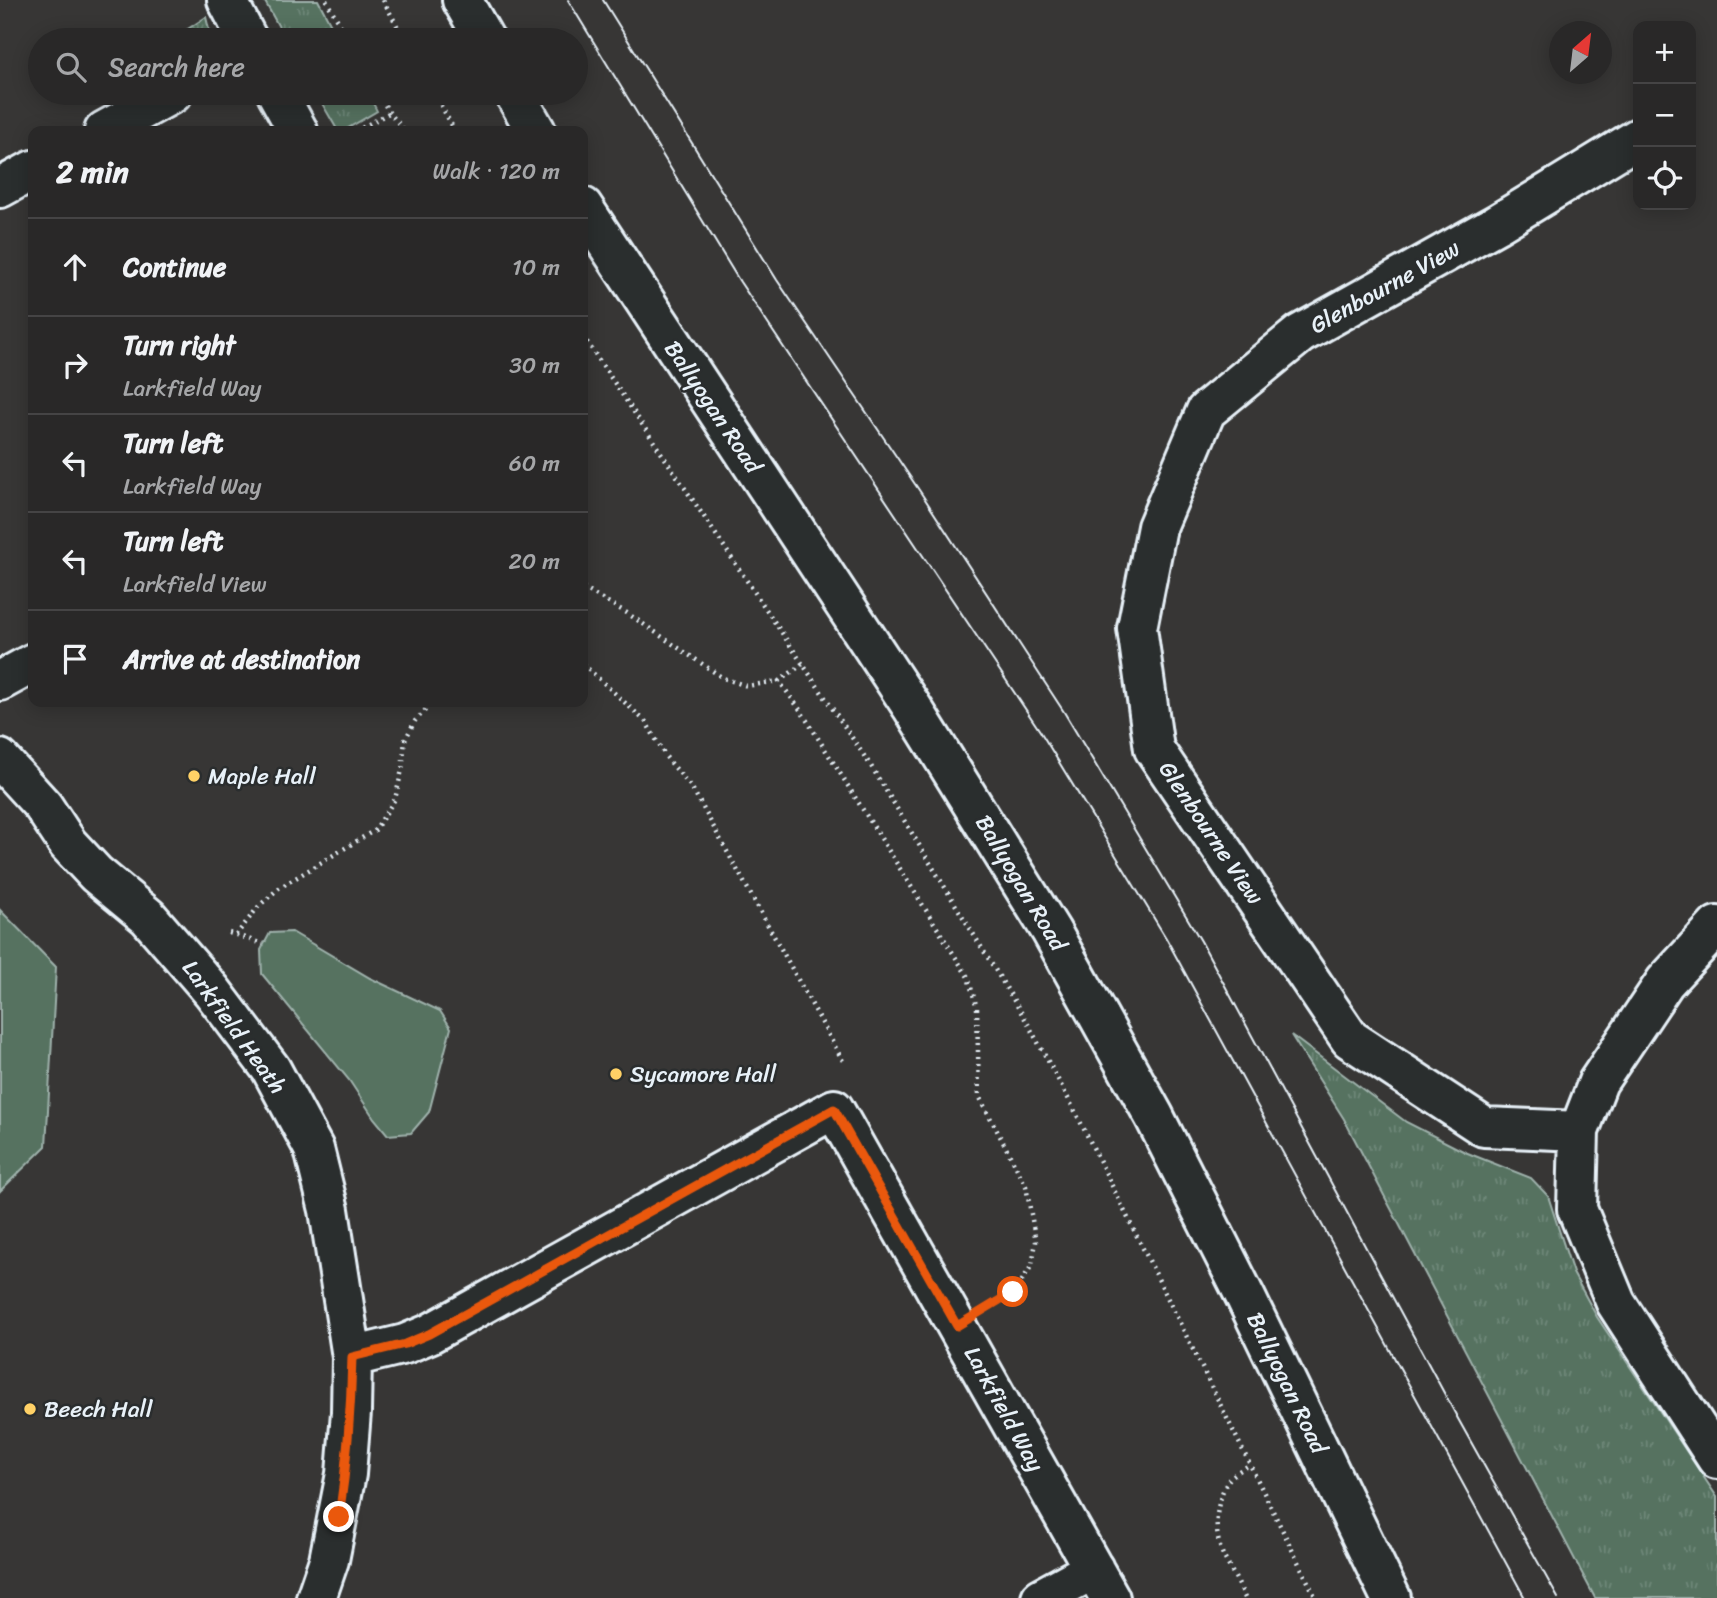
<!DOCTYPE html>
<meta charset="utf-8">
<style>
:root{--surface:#292828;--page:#313030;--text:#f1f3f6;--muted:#a5a6a8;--line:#454445}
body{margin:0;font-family:Sriracha,sans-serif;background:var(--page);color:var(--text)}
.controls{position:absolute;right:21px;top:21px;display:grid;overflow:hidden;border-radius:14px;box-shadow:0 4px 18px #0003}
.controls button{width:63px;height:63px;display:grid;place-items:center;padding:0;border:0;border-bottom:2px solid var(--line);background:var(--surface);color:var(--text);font:35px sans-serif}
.compass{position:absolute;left:1549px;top:21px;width:63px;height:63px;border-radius:50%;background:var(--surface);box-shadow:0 4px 18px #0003;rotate:28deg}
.stop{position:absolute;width:21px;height:21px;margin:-16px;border:5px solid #ea580c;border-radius:50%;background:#fff}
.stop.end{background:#ea580c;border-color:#fff;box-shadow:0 2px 7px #0008}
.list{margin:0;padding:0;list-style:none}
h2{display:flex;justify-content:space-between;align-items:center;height:91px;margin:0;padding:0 28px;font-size:30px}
h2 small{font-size:23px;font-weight:400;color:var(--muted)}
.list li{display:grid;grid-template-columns:46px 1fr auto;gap:21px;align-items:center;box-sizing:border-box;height:98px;padding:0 28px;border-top:2px solid var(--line)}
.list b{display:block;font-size:26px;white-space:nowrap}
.list p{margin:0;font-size:23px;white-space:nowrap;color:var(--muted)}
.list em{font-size:23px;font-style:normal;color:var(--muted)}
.icon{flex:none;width:38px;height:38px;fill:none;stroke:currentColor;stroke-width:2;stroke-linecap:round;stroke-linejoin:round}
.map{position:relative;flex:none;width:1717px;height:1598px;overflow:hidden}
.search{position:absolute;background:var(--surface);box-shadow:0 4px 18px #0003;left:28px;top:28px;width:560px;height:77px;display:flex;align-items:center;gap:18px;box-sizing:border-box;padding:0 24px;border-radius:38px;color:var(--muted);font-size:26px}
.panel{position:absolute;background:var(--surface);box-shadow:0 4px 18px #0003;left:28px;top:126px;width:560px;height:581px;border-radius:14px}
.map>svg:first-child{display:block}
</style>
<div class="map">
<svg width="1717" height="1598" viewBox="0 0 1717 1598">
<defs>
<pattern id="grass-tufts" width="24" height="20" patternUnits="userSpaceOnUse" patternTransform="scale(1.75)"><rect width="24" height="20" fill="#567261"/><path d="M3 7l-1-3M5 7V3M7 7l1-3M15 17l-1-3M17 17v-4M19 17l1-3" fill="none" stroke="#6e8778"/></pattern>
</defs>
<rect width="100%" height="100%" fill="#373635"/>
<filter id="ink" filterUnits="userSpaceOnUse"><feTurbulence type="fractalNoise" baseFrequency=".0143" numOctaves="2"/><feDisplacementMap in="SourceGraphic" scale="14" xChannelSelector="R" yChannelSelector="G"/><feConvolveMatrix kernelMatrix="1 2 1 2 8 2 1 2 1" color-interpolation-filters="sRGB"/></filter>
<g filter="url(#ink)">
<path fill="url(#grass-tufts)" stroke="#9fb2ac" stroke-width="2" d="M264,0H318L339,40H286Z
M206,17L210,34L208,40H171Z
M316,93H368L377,111L343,131H338Z
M1291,1035L1406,1122L1465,1152L1531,1178L1548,1196L1573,1273L1597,1317L1717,1497V1598H1595L1344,1119Z"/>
<path fill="#567261" stroke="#9fb2ac" stroke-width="2" d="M0,910L56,967L46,1146L0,1191Z
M292,932L370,978L440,1011L451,1028L429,1112L411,1133L388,1135L374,1118L349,1080L262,974L261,950L270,933Z"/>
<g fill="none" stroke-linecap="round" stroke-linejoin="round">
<g stroke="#e8f1f8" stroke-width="44">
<path id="street" d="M227,0L248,40
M277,93L298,131
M104,131L173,93
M0,188L33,170
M0,681L33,663
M0,759L43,806L68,844L96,874L148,917L212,991L271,1069L314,1149L329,1210L352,1357L351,1412L346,1474L329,1560L316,1598
M1717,926L1665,982L1598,1082L1579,1131L1577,1209L1616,1303L1717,1459
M1579,1131L1484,1127L1350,1039L1154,749L1137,628L1157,527L1206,411L1300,334L1497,224L1638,138
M352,1357L405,1344L429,1334L834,1109L1110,1598
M1041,1598L1094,1569"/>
</g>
<g stroke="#e8f1f8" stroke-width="44">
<path id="secondary" d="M462,0L485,40
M514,93L536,131
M583,207L912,707L1051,931L1154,1116L1246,1298L1391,1598"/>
</g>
<path stroke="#e8f1f8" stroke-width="4.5" stroke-dasharray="2 5" stroke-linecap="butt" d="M326,0L349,40
M383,0L405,40
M378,93L389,112L405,131
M434,93L455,131
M356,131L389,113
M583,336L871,766L1027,1022L1076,1113L1316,1598
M583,588L627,613L723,678L747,686L779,681
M583,664L646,722L666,757L692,788L843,1061
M803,664L779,681L801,711L968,977L977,1008L979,1096L1026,1186L1036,1242L1032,1265L1016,1290L1000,1300
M229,933L236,935L259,906L279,888L375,830L395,799L402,770L405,740L415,721L433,702
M236,935L263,944
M1245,1598C1239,1584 1232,1572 1225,1559C1213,1536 1214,1504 1228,1481C1232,1474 1243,1469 1249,1465"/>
<use href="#street" stroke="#2a2d2e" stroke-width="38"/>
<use href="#secondary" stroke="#2a2d2e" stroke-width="38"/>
<path stroke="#e8f1f8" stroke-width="2" d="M568,0L740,282L1040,731L1166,938L1525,1598
M603,0L777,280L921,493L1064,712L1201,941L1457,1417L1558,1598"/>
</g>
</g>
<g fill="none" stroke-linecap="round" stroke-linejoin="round" filter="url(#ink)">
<path stroke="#ea580c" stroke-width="9" d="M339,1517C347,1464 351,1411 352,1357L405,1344L429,1334L834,1109L957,1326L1013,1292"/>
</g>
<g fill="#ffd166" stroke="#2a2d2e" stroke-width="2.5">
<circle cx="194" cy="776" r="7"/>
<circle cx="616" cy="1074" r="7"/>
<circle cx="30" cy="1409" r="7"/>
</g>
<g text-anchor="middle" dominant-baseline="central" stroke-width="5" stroke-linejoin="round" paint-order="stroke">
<g font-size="23" fill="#e8f1f8" stroke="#2a2d2e">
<text transform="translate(1385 287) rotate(-29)">Glenbourne View</text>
<text transform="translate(713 407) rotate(56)">Ballyogan Road</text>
<text transform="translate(1211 833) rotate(56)">Glenbourne View</text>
<text transform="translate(1021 883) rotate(59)">Ballyogan Road</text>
<text transform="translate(234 1027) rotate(54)">Larkfield Heath</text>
<text transform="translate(1287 1383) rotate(64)">Ballyogan Road</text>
<text transform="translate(1004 1409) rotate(61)">Larkfield Way</text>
</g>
<g font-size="23" fill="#e8f1f8" stroke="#2a2d2e" text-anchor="start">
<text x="208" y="776">Maple Hall</text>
<text x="630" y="1074">Sycamore Hall</text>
<text x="44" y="1409">Beech Hall</text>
</g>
</g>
</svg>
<div class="controls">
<button>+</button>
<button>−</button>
<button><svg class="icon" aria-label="locate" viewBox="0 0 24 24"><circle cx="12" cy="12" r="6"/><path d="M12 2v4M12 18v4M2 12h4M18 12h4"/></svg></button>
</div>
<svg class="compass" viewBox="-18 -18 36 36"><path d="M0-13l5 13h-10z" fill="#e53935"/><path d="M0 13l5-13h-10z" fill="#a5a6a8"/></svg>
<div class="stop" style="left:1013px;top:1292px"></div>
<div class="stop end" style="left:339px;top:1517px"></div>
<div class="search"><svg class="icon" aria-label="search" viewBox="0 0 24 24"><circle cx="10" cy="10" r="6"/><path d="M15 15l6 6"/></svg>Search here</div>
<section class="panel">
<h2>2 min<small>Walk · 120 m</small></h2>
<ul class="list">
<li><svg class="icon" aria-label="ahead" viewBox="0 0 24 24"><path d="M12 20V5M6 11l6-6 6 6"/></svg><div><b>Continue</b></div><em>10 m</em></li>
<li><svg class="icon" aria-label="right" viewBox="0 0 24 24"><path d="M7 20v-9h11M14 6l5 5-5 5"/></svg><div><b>Turn right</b><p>Larkfield Way</p></div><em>30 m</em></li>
<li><svg class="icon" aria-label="left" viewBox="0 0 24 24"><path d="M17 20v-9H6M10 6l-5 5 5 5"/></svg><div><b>Turn left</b><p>Larkfield Way</p></div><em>60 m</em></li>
<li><svg class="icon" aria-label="left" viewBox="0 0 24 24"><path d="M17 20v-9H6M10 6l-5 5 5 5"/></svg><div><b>Turn left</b><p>Larkfield View</p></div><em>20 m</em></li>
<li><svg class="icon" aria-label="arrive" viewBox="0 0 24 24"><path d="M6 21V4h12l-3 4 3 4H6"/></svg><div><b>Arrive at destination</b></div></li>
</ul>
</section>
</div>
